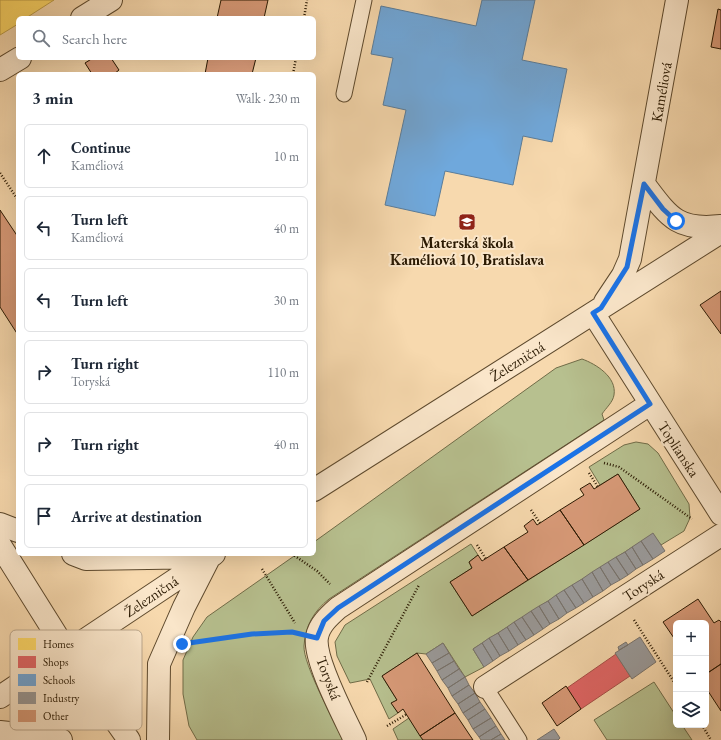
<!DOCTYPE html>
<meta charset="utf-8">
<style>
:root{--surface:#fff;--page:#f2f2f3;--text:#1f2937;--muted:#747a83;--line:#e0e1e3}
body{margin:0;font-family:"EB Garamond",serif;background:var(--page);color:var(--text)}
.controls{position:absolute;right:12px;bottom:12px;display:grid;overflow:hidden;border-radius:6px;box-shadow:0 4px 16px #0002}
.controls button{width:36px;height:36px;display:grid;place-items:center;padding:0;border:0;border-bottom:1px solid var(--line);background:var(--surface);color:var(--text);font:20px sans-serif}
.stop{position:absolute;width:12px;height:12px;margin:-9px;border:3px solid #1a73e8;border-radius:50%;background:#fff}
.stop.end{background:#1a73e8;border-color:#fff;box-shadow:0 1px 4px #0008}
.list{margin:0;padding:0;list-style:none}
h2{display:flex;justify-content:space-between;align-items:center;height:52px;margin:0;padding:0 16px;font-size:17px}
h2 small{font-size:13px;font-weight:400;color:var(--muted)}
.list li{display:grid;grid-template-columns:26px 1fr auto;gap:12px;align-items:center;box-sizing:border-box;height:64px;margin:0 8px 8px;padding:0 8px;border:1px solid var(--line);border-radius:6px}
.list b{display:block;font-size:15px;white-space:nowrap}
.list p{margin:0;font-size:13px;white-space:nowrap;color:var(--muted)}
.list em{font-size:13px;font-style:normal;color:var(--muted)}
.icon{flex:none;width:22px;height:22px;fill:none;stroke:currentColor;stroke-width:2;stroke-linecap:round;stroke-linejoin:round}
.map{position:relative;flex:none;width:721px;height:740px;overflow:hidden}
.search{position:absolute;background:var(--surface);box-shadow:0 4px 16px #0002;left:16px;top:16px;width:300px;height:44px;display:flex;align-items:center;gap:10px;box-sizing:border-box;padding:0 14px;border-radius:6px;color:var(--muted);font-size:15px}
.panel{position:absolute;background:var(--surface);box-shadow:0 4px 16px #0002;left:16px;top:72px;width:300px;height:484px;border-radius:6px}
.map>svg:first-child{display:block}
</style>
<div class="map">
<svg width="721" height="740" viewBox="0 0 721 740">
<rect width="100%" height="100%" fill="#f7d9ae"/>
<filter id="stains"><feTurbulence type="fractalNoise" baseFrequency=".005" numOctaves="4"/><feColorMatrix values="0 0 0 0 .2 0 0 0 0 .09 0 0 0 0 .02 0 0 0 .5 -.17"/></filter>
<radialGradient id="worn" r=".72"><stop offset=".6" stop-color="#630" stop-opacity="0"/><stop offset="1" stop-color="#630" stop-opacity=".3"/></radialGradient>
<path fill="#b7c08f" stroke="#706c48" d="M582,359C596,364 617,377 614,395C613,402 606,408 602,414L604,420L329,599C314,611 305,626 304,646C303,664 334,721 343,740H197L189,726L183,694V660L193,637L207,617L297,554H314V542L556,368Z
M636,442L648,444L658,453L689,504L690,518L684,531L661,545L653,534L473,649L484,667L465,677L443,643L426,654L417,653L382,676L397,700L392,703L398,713L389,719L370,679L350,683L337,656L335,642L345,625L471,544L478,555L469,562L472,568L450,582L472,616L640,509L618,474L600,485L589,467L624,445Z
M654,682L676,716V725H682L692,740H607L594,720Z
M409,718L423,740H398L393,729Z"/>
<path fill="#ffd966" stroke="#bf9f48" d="M0,0H54L26,18H18V24L0,35Z"/>
<path fill="#e06666" stroke="#a94f48" d="M616,654L630,676L581,709L567,688Z"/>
<path fill="#6fa8dc" stroke="#5a7d9b" d="M482,0H535L522,60L567,69L552,142L523,136L513,185L445,171L435,216L385,205L406,110L383,105L393,58L371,54L381,6L476,26Z"/>
<path fill="#999" stroke="#78736c" d="M653,533L665,551L653,559L641,541Z
M641,541L653,559L643,565L632,547Z
M632,547L643,565L636,569L625,552Z
M625,552L636,569L628,575L616,557Z
M616,557L628,575L620,580L608,562Z
M608,562L620,580L611,585L600,567Z
M600,567L611,585L603,591L592,572Z
M592,572L603,591L593,597L582,579Z
M582,579L593,597L584,603L572,585Z
M572,585L584,603L576,608L564,590Z
M564,590L576,608L567,613L556,595Z
M556,595L567,613L559,619L548,601Z
M548,601L559,619L550,624L539,606Z
M539,606L550,624L543,629L531,611Z
M531,611L543,629L534,635L522,617Z
M522,617L534,635L526,640L514,622Z
M514,622L526,640L518,645L507,627Z
M507,627L518,645L509,651L498,633Z
M498,633L509,651L500,656L489,638Z
M640,637L656,662L632,679L615,653Z
M489,638L500,656L493,661L482,643Z
M626,642L628,645L619,650L618,647Z
M443,643L449,653L432,663L426,654Z
M482,643L493,661L484,667L473,649Z
M449,653L454,661L437,671L432,663Z
M454,661L459,669L442,680L437,671Z
M459,669L465,677L448,688L442,680Z
M465,677L469,685L452,696L448,688Z
M469,685L475,693L458,704L452,696Z
M475,693L480,702L463,713L458,704Z
M480,702L485,709L468,720L463,713Z
M485,709L491,718L473,729L468,720Z
M491,718L496,726L479,737L473,729Z
M496,726L501,734L491,740H481L479,737Z
M554,729L560,738L558,740H537Z
M501,734L505,740H491Z"/>
<path fill="#d89a78" stroke="#2a1902" d="M221,0H268L264,18H217Z
M718,9L721,10V49L711,47Z
M93,58H111L119,70L114,74H92L85,63Z
M208,58H256L252,74H205Z
M0,210L18,237V335L0,307Z
M721,291V334L700,305Z
M618,474L640,509L584,545L560,510L584,495L580,489L590,483L594,489Z
M560,510L584,545L528,580L504,547L528,532L524,526L533,519L537,525Z
M504,547L528,580L472,616L450,582L472,568L469,562L478,555L482,561Z
M698,599L714,623L719,620L721,622V664L706,674V623H676V641L663,622Z
M417,653L455,713L420,736L403,709L398,713L391,703L397,700L382,676Z
M721,664V711L706,688V674Z
M566,686L581,709L557,726L542,703Z
M455,713L473,740H423L420,736Z"/>
<g fill="none" stroke-linecap="round" stroke-linejoin="round">
<g stroke="#5d492d" stroke-width="17">
<path id="service" d="M344,94L364,0
M485,687L519,740"/>
</g>
<g stroke="#5d492d" stroke-width="24">
<path id="minor" d="M82,18L111,0
M0,70L20,58
M644,184C669,217 677,231 721,226
M605,302L623,275L630,259L677,0
M593,313L721,514
M314,490L721,232
M0,524L18,531
M0,545L67,652L214,554
M73,554L86,559L210,557
M485,687L721,535
M158,740L159,664L184,607L209,558
M355,740C345,718 313,659 317,637C319,625 329,616 338,608L650,404"/>
</g>
<g stroke="#5d492d" stroke-width="24">
<path id="tertiary" d="M0,697L67,652L129,740
M0,732L55,738L61,740"/>
</g>
<path stroke="#2a1902" stroke-width="2.5" stroke-dasharray="1 2" stroke-linecap="butt" d="M304,18L307,0
M293,74L296,58
M0,173L18,200
M604,463L619,467L692,519
M589,473L598,487
M531,510L540,523
M477,545L486,559
M292,554L317,571L330,584
M262,569L295,623
M634,620L676,685
M196,642L252,634L294,632
M367,682L419,585
M702,725L711,740
M387,726L407,714"/>
<use href="#service" stroke="#fae6ca" stroke-width="15"/>
<use href="#minor" stroke="#fae6ca" stroke-width="22"/>
<use href="#tertiary" stroke="#fae6ca" stroke-width="22"/>
</g>
<g fill="none" stroke-linecap="round" stroke-linejoin="round">
<path stroke="#1a73e8" stroke-width="5" d="M182,644L252,634L292,632L317,638L324,621L338,608L650,404L593,313L601,308L627,267L644,184L663,209L676,221"/>
</g>
<defs>
<g id="school-square" transform="scale(0.9)"><rect x="-9" y="-9" width="18" height="18" rx="4" fill="#8f2418" stroke="#fae6ca"/><path d="M0-5L7-2L0 1L-7-2ZM-4 1L0 2.5L4 1V4Q0 6-4 4Z" fill="#fff"/></g>
</defs>
<g fill-rule="evenodd">
<use href="#school-square" x="467" y="222"/>
</g>
<g text-anchor="middle" dominant-baseline="central" stroke-width="4" stroke-linejoin="round" paint-order="stroke">
<g font-size="15" fill="#2a1902" stroke="#fae6ca">
<text transform="translate(661 92) rotate(-80)">Kaméliová</text>
<text transform="translate(517 361) rotate(-32)">Železničná</text>
<text transform="translate(679 449) rotate(57)">Toplianska</text>
<text transform="translate(643 585) rotate(-33)">Toryská</text>
<text transform="translate(151 596) rotate(-34)">Železničná</text>
<text transform="translate(329 678) rotate(69)">Toryská</text>
</g>
<g font-size="15" font-weight="bold" fill="#2a1902" stroke="#fae6ca">
<text x="467" y="242">Materská škola<tspan x="467" dy="17">Kaméliová 10, Bratislava</tspan></text>
</g>
</g>
<rect x="10" y="630" width="132" height="100" rx="6" fill="#fae6ca" stroke="#bca88e" stroke-width="1"/>
<rect x="18" y="638" width="18" height="12" fill="#ffd966"/>
<rect x="18" y="656" width="18" height="12" fill="#e06666"/>
<rect x="18" y="674" width="18" height="12" fill="#6fa8dc"/>
<rect x="18" y="692" width="18" height="12" fill="#999"/>
<rect x="18" y="710" width="18" height="12" fill="#d89a78"/>
<g font-size="11" fill="#2a1902">
<text x="43" y="648">Homes</text>
<text x="43" y="666">Shops</text>
<text x="43" y="684">Schools</text>
<text x="43" y="702">Industry</text>
<text x="43" y="720">Other</text>
</g>
<rect width="100%" height="100%" filter="url(#stains)"/>
<rect width="100%" height="100%" fill="url(#worn)"/>
</svg>
<div class="controls">
<button>+</button>
<button>−</button>
<button><svg class="icon" aria-label="layers" viewBox="0 0 24 24"><path d="M12 4l9 5-9 5-9-5zM3 14l9 5 9-5"/></svg></button>
</div>
<div class="stop" style="left:676px;top:221px"></div>
<div class="stop end" style="left:182px;top:644px"></div>
<div class="search"><svg class="icon" aria-label="search" viewBox="0 0 24 24"><circle cx="10" cy="10" r="6"/><path d="M15 15l6 6"/></svg>Search here</div>
<section class="panel">
<h2>3 min<small>Walk · 230 m</small></h2>
<ul class="list">
<li><svg class="icon" aria-label="ahead" viewBox="0 0 24 24"><path d="M12 20V5M6 11l6-6 6 6"/></svg><div><b>Continue</b><p>Kaméliová</p></div><em>10 m</em></li>
<li><svg class="icon" aria-label="left" viewBox="0 0 24 24"><path d="M17 20v-9H6M10 6l-5 5 5 5"/></svg><div><b>Turn left</b><p>Kaméliová</p></div><em>40 m</em></li>
<li><svg class="icon" aria-label="left" viewBox="0 0 24 24"><path d="M17 20v-9H6M10 6l-5 5 5 5"/></svg><div><b>Turn left</b></div><em>30 m</em></li>
<li><svg class="icon" aria-label="right" viewBox="0 0 24 24"><path d="M7 20v-9h11M14 6l5 5-5 5"/></svg><div><b>Turn right</b><p>Toryská</p></div><em>110 m</em></li>
<li><svg class="icon" aria-label="right" viewBox="0 0 24 24"><path d="M7 20v-9h11M14 6l5 5-5 5"/></svg><div><b>Turn right</b></div><em>40 m</em></li>
<li><svg class="icon" aria-label="arrive" viewBox="0 0 24 24"><path d="M6 21V4h12l-3 4 3 4H6"/></svg><div><b>Arrive at destination</b></div></li>
</ul>
</section>
</div>
